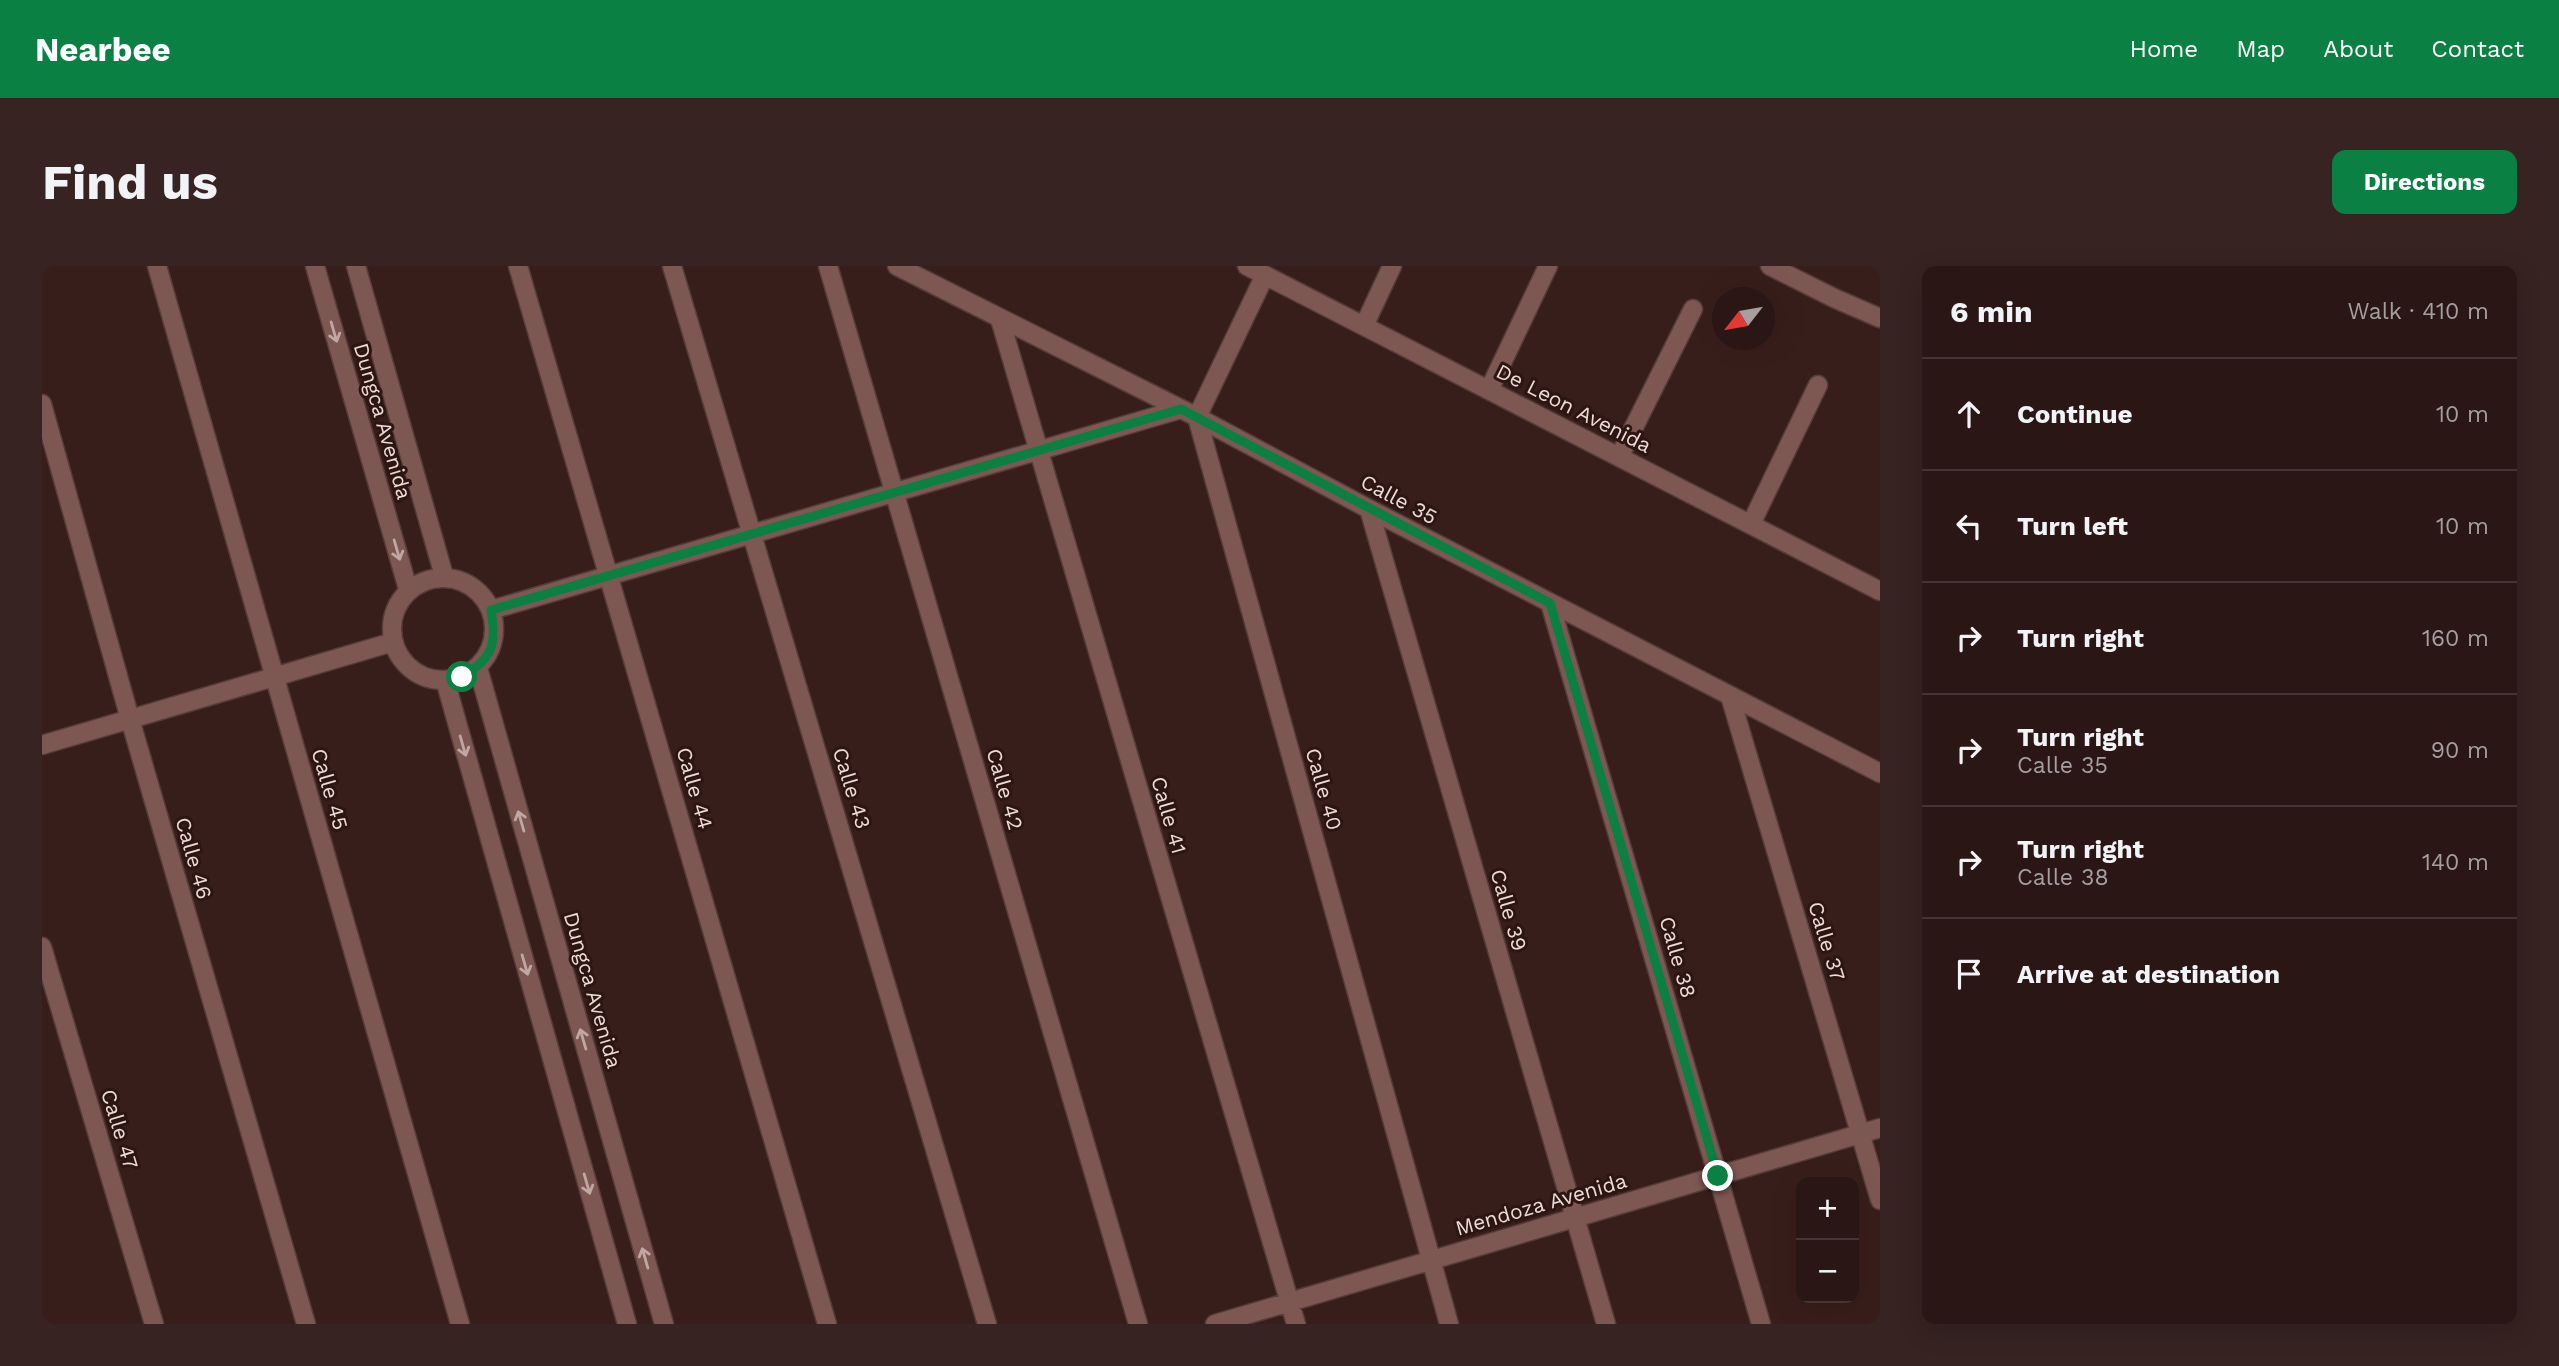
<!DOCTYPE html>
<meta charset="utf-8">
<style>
:root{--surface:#2a1614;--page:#362322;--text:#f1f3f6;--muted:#a59fa0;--line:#463534;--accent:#0b8043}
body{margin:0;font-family:"Work Sans",sans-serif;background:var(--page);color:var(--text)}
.controls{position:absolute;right:21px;bottom:21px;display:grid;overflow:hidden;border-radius:14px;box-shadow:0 7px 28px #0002}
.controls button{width:63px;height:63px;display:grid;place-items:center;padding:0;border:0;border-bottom:2px solid var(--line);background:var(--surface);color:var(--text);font:35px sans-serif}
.compass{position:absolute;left:1670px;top:21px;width:63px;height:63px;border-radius:50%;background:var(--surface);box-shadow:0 7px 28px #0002;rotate:239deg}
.stop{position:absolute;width:21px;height:21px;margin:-16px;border:5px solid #0b8043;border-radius:50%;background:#fff}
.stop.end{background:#0b8043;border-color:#fff;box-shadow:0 2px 7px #0008}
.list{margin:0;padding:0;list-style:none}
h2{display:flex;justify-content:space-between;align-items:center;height:91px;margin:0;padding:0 28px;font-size:30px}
h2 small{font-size:23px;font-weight:400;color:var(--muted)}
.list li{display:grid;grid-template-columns:46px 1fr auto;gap:21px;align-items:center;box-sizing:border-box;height:112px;padding:0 28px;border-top:2px solid var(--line)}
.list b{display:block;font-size:26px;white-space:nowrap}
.list p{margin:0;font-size:23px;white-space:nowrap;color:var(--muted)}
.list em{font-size:23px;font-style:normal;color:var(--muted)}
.icon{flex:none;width:38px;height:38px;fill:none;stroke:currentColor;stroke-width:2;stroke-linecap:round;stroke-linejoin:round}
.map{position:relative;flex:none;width:1838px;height:1058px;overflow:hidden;border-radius:14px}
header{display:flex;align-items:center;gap:42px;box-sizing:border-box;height:98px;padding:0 35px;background:var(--accent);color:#fff}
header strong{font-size:33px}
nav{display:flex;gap:38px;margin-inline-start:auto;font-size:24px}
.intro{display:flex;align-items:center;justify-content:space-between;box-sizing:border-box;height:168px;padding:0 42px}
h1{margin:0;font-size:49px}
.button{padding:18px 32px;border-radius:14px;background:var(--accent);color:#fff;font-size:24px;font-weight:700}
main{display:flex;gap:42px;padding:0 42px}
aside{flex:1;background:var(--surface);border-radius:14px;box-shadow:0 7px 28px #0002}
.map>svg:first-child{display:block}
</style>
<header>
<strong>Nearbee</strong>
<nav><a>Home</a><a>Map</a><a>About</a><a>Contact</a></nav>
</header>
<div class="intro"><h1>Find us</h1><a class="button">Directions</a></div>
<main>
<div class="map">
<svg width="1838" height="1058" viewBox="0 0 1838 1058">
<rect width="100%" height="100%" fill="#381e1b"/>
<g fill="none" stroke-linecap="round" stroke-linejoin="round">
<g stroke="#553c39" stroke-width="21">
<path id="street" d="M115,0L418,1058
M273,0L366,323
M314,0L402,310
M476,0L785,1058
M630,0L945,1058
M786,0L1096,1058
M855,0L1155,151L1327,243L1838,507
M1205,0L1838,325
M1728,0L1792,32L1838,52
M1223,9L1155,151L1407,1058
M958,53L1254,1058
M1322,60L1350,0
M1447,124L1506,0
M0,138L88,453L264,1058
M1577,191L1651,43
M1327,243L1564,1058
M1709,258L1776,119
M350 363a51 51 0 1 1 102 0a51 51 0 1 1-102 0Z
M1508,337L1719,1058
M449,344L1139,143
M436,402L622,1058
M403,414L585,1058
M1688,430L1838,934
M0,479L351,376
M0,681L112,1058
M1173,1058L1838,862"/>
</g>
<use href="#street" stroke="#7d5853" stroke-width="18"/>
</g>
<defs><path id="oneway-shaft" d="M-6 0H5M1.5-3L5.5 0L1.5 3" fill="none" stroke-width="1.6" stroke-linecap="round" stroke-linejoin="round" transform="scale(1.75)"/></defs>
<g stroke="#c0a7a3">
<use href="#oneway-shaft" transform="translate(292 66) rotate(74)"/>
<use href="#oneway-shaft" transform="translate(355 284) rotate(74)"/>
<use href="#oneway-shaft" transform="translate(421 480) rotate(74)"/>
<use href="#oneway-shaft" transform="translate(479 555) rotate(-106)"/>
<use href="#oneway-shaft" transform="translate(483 699) rotate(74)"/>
<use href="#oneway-shaft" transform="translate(541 773) rotate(-106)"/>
<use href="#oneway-shaft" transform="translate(545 918) rotate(74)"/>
<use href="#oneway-shaft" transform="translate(603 992) rotate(-106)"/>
</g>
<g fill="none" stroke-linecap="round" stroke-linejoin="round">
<path stroke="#0b8043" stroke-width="9" d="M420,411C451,392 455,378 449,344L1139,143L1508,337L1676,910"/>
</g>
<g text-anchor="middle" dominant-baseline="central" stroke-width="6" stroke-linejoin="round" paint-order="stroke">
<g font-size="21" fill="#eddbd8" stroke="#2d1512">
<text transform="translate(1532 142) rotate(27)">De Leon Avenida</text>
<text transform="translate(341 155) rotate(74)">Dungca Avenida</text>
<text transform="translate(1357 233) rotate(28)">Calle 35</text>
<text transform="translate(653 522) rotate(74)">Calle 44</text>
<text transform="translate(810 522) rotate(73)">Calle 43</text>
<text transform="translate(288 523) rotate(74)">Calle 45</text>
<text transform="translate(963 523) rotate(74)">Calle 42</text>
<text transform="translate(1282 523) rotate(74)">Calle 40</text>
<text transform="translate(1127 549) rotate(74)">Calle 41</text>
<text transform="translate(152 592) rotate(74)">Calle 46</text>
<text transform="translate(1467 644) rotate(74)">Calle 39</text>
<text transform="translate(1785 675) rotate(73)">Calle 37</text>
<text transform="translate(1636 691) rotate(74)">Calle 38</text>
<text transform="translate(551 724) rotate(74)">Dungca Avenida</text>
<text transform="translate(78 863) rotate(73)">Calle 47</text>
<text transform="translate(1499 938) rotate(-16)">Mendoza Avenida</text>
</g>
</g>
</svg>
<div class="controls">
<button>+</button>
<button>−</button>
</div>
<svg class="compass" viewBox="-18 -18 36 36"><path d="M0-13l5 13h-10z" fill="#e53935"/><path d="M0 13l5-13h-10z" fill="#a59fa0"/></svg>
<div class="stop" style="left:420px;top:411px"></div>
<div class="stop end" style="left:1676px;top:910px"></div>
</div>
<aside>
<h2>6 min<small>Walk · 410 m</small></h2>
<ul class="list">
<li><svg class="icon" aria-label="ahead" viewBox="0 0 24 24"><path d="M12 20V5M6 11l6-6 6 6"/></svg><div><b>Continue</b></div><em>10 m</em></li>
<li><svg class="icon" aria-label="left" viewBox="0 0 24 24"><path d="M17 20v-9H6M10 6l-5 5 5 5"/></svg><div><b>Turn left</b></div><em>10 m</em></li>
<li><svg class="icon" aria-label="right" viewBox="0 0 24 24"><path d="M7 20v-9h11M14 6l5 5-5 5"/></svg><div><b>Turn right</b></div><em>160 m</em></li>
<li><svg class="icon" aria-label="right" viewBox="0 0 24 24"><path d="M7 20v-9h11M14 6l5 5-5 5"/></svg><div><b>Turn right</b><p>Calle 35</p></div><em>90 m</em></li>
<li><svg class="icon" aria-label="right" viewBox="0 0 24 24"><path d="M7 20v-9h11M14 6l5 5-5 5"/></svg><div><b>Turn right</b><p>Calle 38</p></div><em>140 m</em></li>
<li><svg class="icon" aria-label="arrive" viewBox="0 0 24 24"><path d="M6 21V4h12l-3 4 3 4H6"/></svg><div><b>Arrive at destination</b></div></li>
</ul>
</aside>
</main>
